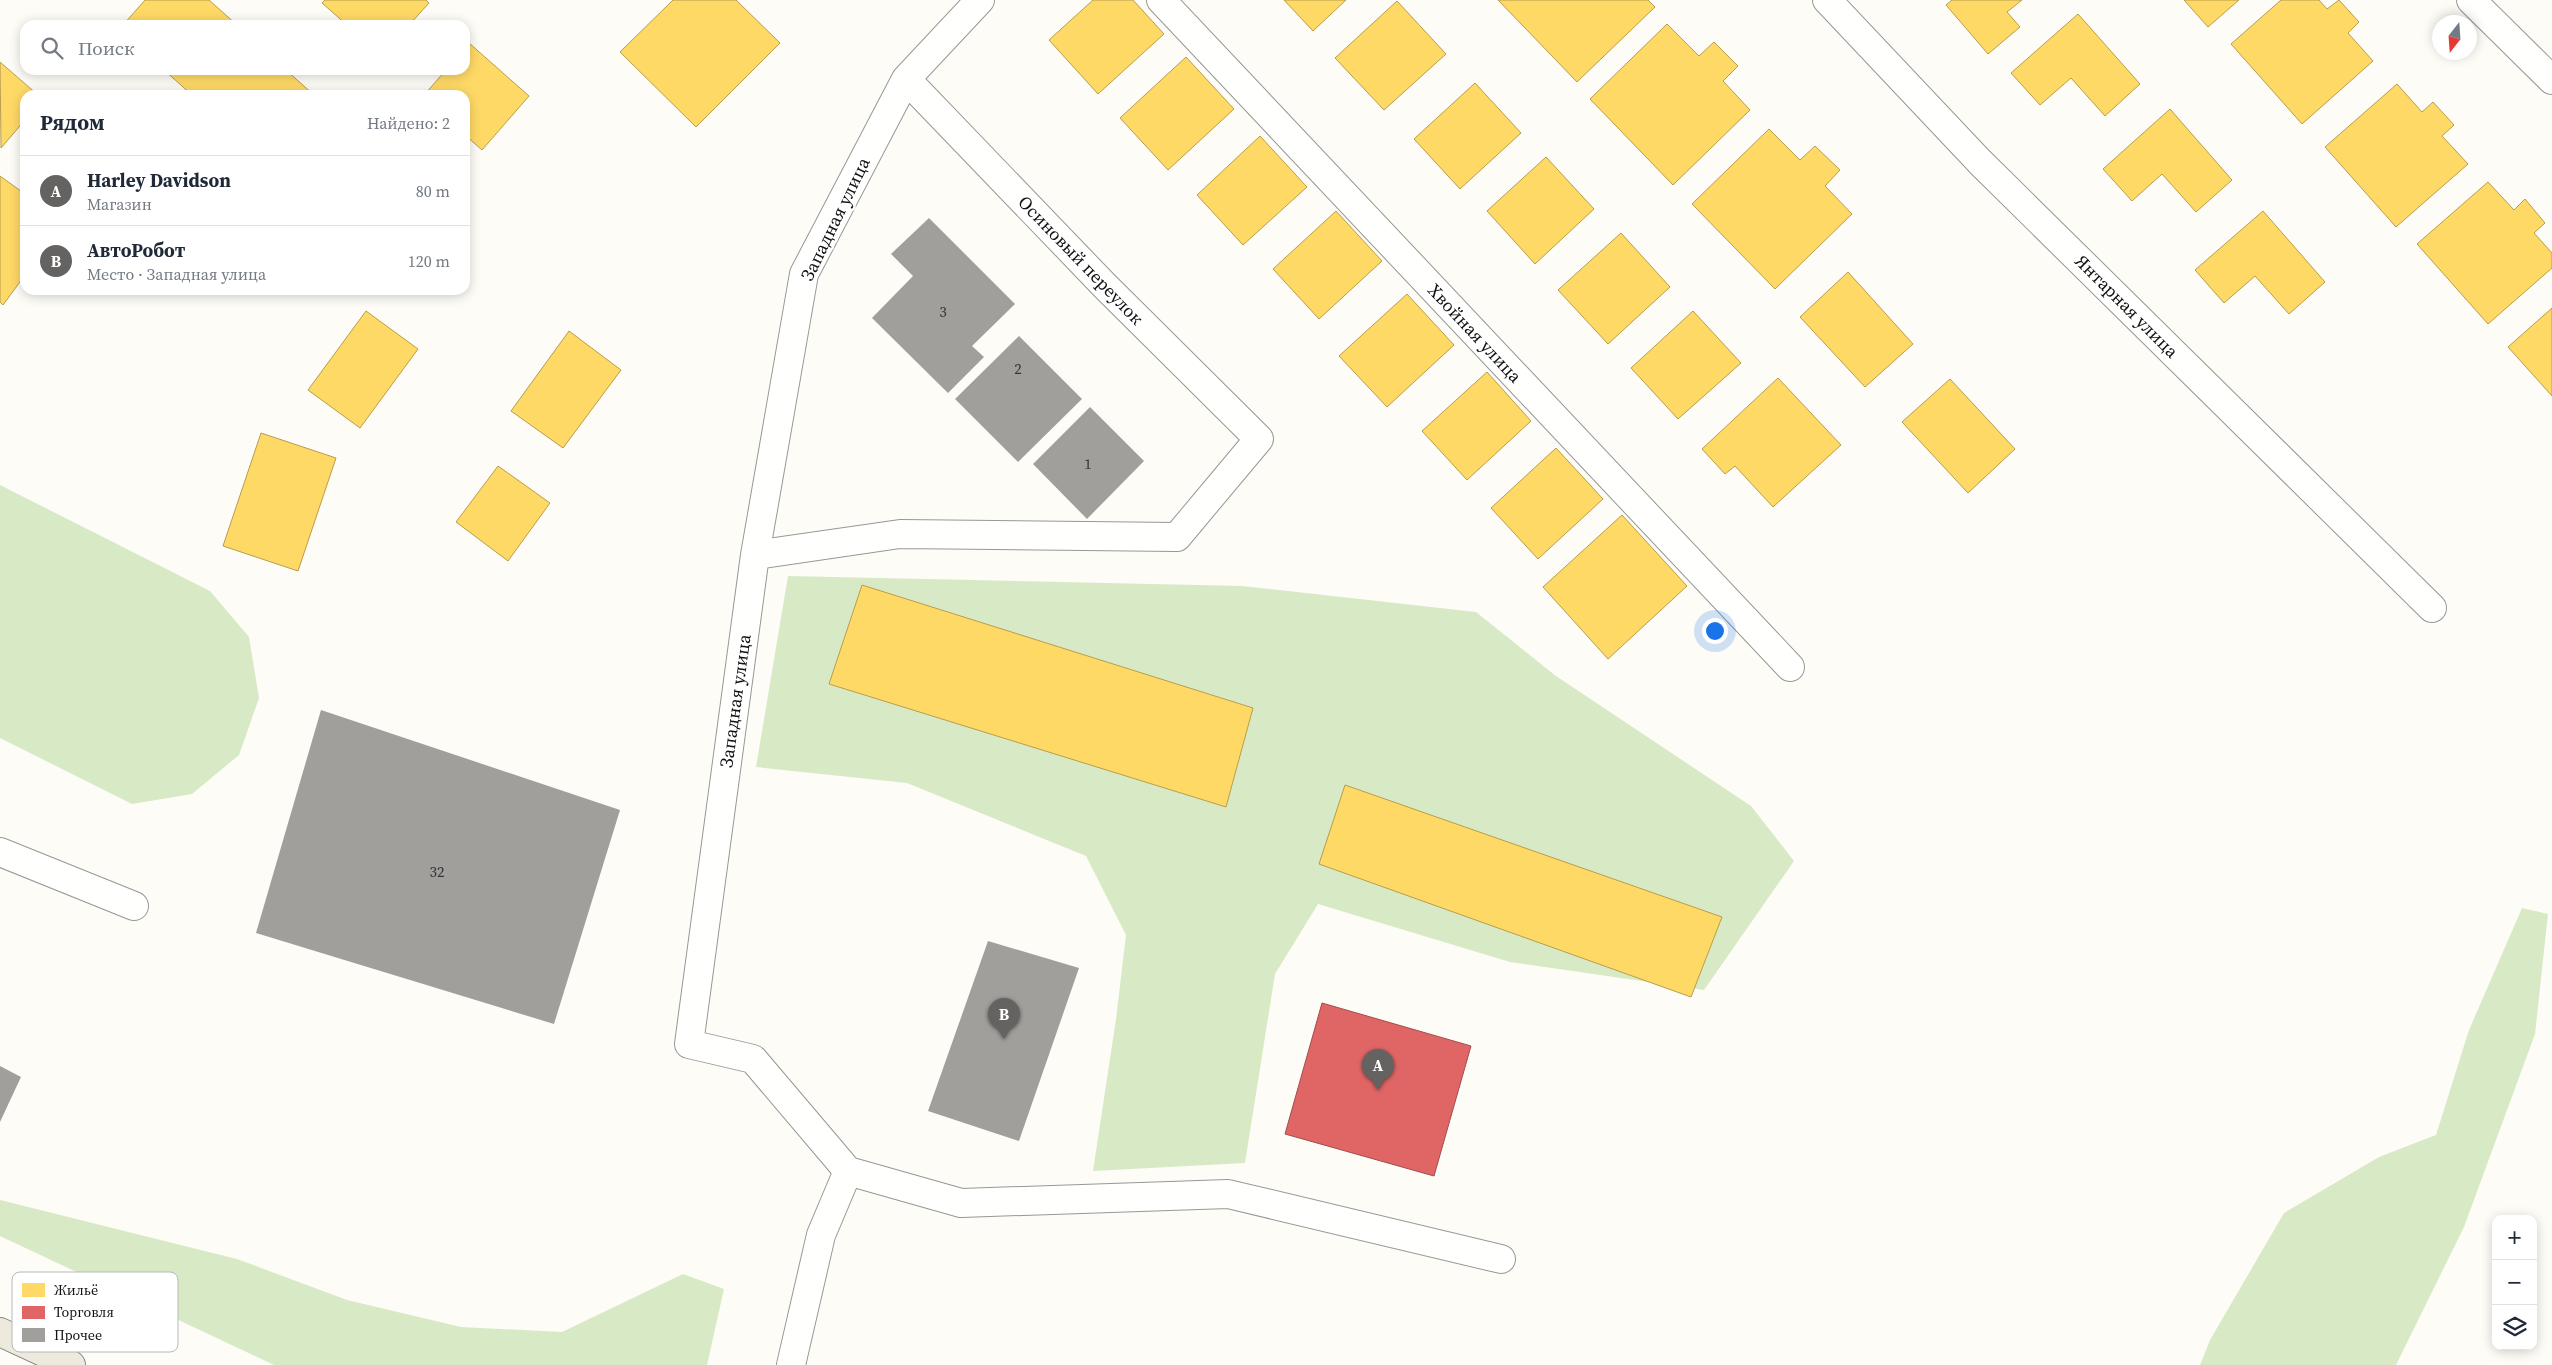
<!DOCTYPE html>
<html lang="ru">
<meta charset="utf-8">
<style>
:root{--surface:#fff;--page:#f2f2f3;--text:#1f2937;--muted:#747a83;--line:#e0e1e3;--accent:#646362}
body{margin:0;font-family:"Source Serif 4",serif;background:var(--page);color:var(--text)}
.controls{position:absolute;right:15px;bottom:15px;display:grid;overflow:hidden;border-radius:10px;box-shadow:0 2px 12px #0003}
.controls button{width:45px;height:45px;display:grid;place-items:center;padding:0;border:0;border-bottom:1px solid var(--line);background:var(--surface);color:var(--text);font:25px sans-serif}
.compass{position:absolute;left:2432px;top:15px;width:45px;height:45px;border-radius:50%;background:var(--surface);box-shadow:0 2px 12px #0003;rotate:197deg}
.you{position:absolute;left:1714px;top:630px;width:18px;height:18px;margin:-12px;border:4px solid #fff;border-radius:50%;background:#1a73e8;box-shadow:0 0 0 8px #1a73e833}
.badge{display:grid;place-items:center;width:32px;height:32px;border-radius:50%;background:var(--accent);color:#fff;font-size:16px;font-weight:700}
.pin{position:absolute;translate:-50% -41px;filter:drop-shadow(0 1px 2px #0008)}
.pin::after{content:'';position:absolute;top:26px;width:18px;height:15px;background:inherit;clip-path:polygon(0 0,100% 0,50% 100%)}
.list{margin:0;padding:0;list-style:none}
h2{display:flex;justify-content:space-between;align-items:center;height:65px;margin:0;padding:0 20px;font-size:21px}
h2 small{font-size:16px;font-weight:400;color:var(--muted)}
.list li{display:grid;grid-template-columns:32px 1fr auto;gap:15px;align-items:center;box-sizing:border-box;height:70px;padding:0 20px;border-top:1px solid var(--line)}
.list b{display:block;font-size:19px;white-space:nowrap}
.list p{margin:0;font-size:16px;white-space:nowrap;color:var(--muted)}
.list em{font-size:16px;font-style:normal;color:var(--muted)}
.icon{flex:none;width:28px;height:28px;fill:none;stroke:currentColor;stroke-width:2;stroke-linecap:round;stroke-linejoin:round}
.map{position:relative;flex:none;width:2552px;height:1365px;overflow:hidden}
.search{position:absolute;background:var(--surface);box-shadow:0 2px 12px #0003;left:20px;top:20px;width:450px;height:55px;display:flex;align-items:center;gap:12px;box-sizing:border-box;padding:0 18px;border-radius:15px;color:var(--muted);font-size:19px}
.panel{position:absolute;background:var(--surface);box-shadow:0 2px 12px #0003;left:20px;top:90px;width:450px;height:205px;border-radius:15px}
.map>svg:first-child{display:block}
</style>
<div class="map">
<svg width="2552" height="1365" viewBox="0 0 2552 1365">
<rect width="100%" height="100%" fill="#fdfcf7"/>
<path fill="#d8eac5" d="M0,485L210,591L249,637L259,698L239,755L192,794L132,804L0,738Z
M788,576L1242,586L1476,612L1556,676L1751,806L1794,861L1704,990L1510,962L1318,904L1275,974L1245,1163L1093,1171L1116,1019L1126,935L1086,856L907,783L756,767Z
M2522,908L2548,914L2535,1034L2464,1227L2396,1365H2200L2210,1340L2284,1213L2379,1157L2436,1135L2469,1030Z
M0,1200L237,1259L347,1300L461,1327L562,1332L683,1274L724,1289L707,1365H274L0,1236Z"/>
<path fill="#ffd966" stroke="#b89d4c" d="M145,0H209L237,25H123Z
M325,0H426L429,3L409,25H347L322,3Z
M673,0H736L780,43L696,127L620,52Z
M1093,0H1133L1164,34L1098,94L1049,40Z
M1284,0H1346L1313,31Z
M1498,0H1648L1655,7L1577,82Z
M1952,0H2022L2007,12L2020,27L1988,54L1946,5Z
M2184,0H2239L2208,27Z
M2281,0H2319L2327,9L2339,0L2359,22L2348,33L2373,61L2302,124L2231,44Z
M1397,1L1446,54L1384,110L1335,58Z
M2078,14L2140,84L2105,116L2071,78L2040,105L2011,73Z
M1667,24L1699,56L1714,42L1738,66L1723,81L1750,110L1673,185L1590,99Z
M469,43L529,96L482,150L465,135V95H424L446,70H465V48Z
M1186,57L1234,109L1168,170L1120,118Z
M0,62L38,95H25V120L1,148Z
M164,70H286L314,95H192Z
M1475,83L1521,133L1460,189L1414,139Z
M2397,84L2422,112L2433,102L2454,125L2442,136L2468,164L2396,227L2325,147Z
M2170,109L2232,180L2196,212L2162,174L2132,201L2103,169Z
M1769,129L1800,160L1815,146L1840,170L1825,186L1852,214L1775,289L1692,204Z
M1260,136L1307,187L1243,245L1197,195Z
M1546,157L1594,209L1535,264L1487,211Z
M0,176L25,194V275L3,305L0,302Z
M2488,182L2514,210L2525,199L2545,223L2534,233L2552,253V268L2488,324L2417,244Z
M1336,211L1382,261L1319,319L1273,269Z
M2263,211L2325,282L2289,314L2255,276L2224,303L2195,270Z
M1621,233L1670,287L1608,344L1558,290Z
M1848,272L1913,344L1865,387L1800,317Z
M1407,294L1454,345L1387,407L1339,356Z
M2552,308V396L2508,347Z
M366,311L418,349L360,428L308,390Z
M1693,311L1741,363L1678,419L1631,368Z
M569,331L621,370L563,448L511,411Z
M1487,372L1531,421L1467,480L1422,431Z
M1778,378L1841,445L1773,507L1735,466L1725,474L1702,449Z
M1950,379L2015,449L1968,493L1902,422Z
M261,433L336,458L298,571L223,546Z
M1556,448L1603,499L1538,559L1491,508Z
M498,466L550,503L508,561L456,522Z
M1622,515L1687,586L1608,659L1543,587Z
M862,585L1253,708L1226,807L829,684Z
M1345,785L1722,917L1691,997L1319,864Z"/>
<path fill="#e06666" stroke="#a24c4c" d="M1322,1003L1471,1046L1434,1176L1285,1134Z"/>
<path fill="#a19f9c" d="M929,218L1015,304L972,346L984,357L948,393L872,318L913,276L891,254Z
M1019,336L1082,399L1018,462L955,399Z
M1090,407L1144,461L1087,519L1033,464Z
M321,710L620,810L554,1024L256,933Z
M988,941L1079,968L1019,1141L928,1111Z
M0,1066L21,1077L0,1122Z"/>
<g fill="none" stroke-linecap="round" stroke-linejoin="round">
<g stroke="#979795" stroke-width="30">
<path id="minor" d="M1161,0L1790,667
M1827,0L1980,162L2432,608
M2471,0L2552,80
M755,555L900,534L1177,537L1259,439L1104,285L906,79
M0,852L134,906
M848,1171L961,1203L1228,1194L1501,1259
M791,1365L821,1235L848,1171L753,1059L689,1044L755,555L804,274L906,79L980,0"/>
</g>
<g stroke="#858482" stroke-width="30">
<path id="major" d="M0,1332L71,1365"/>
</g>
<use href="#minor" stroke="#fffffe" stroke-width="28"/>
<use href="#major" stroke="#ede9dc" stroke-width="28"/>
</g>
<g text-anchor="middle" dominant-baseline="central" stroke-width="5" stroke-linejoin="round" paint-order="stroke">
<g font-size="15" fill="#353434">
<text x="943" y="311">3</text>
<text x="1018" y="368">2</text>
<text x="1088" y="463">1</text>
<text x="437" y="871">32</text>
</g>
<g font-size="18" fill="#111" stroke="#fff">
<text transform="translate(835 219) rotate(-64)">Западная улица</text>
<text transform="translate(1081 260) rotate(46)">Осиновый переулок</text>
<text transform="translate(2127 306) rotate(45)">Янтарная улица</text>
<text transform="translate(1475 333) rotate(47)">Хвойная улица</text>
<text transform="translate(735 701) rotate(-82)">Западная улица</text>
</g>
</g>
<rect x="12" y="1272" width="166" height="80" rx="8" fill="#fff" stroke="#b8b8b8" stroke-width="1"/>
<rect x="22" y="1283" width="23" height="14" fill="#ffd966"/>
<rect x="22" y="1306" width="23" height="13" fill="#e06666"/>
<rect x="22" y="1328" width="23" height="14" fill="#a19f9c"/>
<g font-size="14" fill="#111">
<text x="54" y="1295">Жильё</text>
<text x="54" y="1317">Торговля</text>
<text x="54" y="1340">Прочее</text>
</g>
</svg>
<div class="controls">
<button>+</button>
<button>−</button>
<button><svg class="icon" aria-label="layers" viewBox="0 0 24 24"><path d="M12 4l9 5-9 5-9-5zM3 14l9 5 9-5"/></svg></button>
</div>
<svg class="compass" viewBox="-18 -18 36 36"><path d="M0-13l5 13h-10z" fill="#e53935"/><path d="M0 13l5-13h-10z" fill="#747a83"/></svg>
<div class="you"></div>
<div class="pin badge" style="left:1378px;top:1090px">A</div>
<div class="pin badge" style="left:1004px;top:1039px">B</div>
<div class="search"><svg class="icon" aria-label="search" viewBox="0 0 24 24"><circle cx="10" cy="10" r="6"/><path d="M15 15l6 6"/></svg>Поиск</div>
<section class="panel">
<h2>Рядом<small>Найдено: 2</small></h2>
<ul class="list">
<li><span class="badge">A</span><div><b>Harley Davidson</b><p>Магазин</p></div><em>80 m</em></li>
<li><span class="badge">B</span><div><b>АвтоРобот</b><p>Место · Западная улица</p></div><em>120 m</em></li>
</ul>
</section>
</div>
